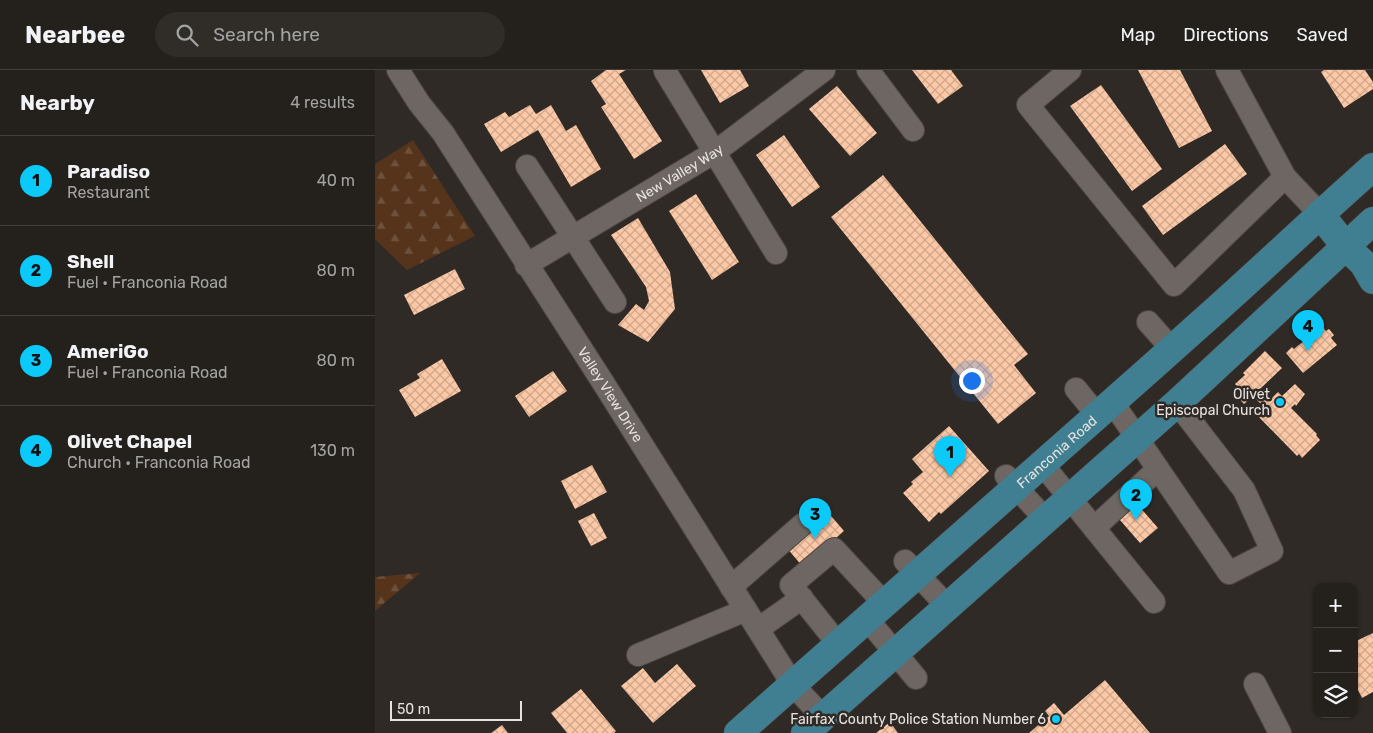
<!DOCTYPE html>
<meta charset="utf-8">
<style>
:root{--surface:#24201c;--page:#302d29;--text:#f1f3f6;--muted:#a3a3a3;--line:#413e3b;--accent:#0bcafa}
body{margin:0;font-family:Rubik,sans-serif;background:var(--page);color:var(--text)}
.controls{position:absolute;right:15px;bottom:15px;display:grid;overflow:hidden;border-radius:10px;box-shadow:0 1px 4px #0004}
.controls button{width:45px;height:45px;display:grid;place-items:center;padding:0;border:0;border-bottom:1px solid var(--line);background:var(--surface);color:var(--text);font:25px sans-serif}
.scale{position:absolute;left:15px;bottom:12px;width:132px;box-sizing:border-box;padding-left:5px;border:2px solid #e6e2df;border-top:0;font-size:14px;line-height:18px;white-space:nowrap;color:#e6e2df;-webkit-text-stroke:4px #302a26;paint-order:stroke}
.you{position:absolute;left:596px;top:310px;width:18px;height:18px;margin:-12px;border:4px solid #fff;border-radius:50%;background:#1a73e8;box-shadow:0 0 0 8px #1a73e833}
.badge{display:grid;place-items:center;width:32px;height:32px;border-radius:50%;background:var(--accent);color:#111;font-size:16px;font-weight:700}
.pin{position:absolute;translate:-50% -41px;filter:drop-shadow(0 1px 2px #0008)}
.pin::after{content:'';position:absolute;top:26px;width:18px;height:15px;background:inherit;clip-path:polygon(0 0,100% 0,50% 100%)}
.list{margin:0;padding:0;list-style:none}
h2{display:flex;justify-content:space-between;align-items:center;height:65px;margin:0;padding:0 20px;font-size:21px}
h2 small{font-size:16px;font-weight:400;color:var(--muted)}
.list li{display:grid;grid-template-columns:32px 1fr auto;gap:15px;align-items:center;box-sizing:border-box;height:90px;padding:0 20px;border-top:1px solid var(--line)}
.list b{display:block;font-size:19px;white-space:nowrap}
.list p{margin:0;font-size:16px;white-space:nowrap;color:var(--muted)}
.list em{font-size:16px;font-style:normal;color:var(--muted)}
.icon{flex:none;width:28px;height:28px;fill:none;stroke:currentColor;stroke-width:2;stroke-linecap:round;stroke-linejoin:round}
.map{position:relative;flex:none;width:998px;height:663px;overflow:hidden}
header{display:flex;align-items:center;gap:30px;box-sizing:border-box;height:70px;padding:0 25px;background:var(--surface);border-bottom:1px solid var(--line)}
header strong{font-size:24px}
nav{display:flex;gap:28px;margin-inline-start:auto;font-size:18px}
.search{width:350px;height:45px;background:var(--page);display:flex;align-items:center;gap:12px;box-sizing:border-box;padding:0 18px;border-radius:28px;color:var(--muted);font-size:19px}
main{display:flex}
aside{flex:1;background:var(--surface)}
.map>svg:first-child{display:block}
</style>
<header>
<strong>Nearbee</strong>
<div class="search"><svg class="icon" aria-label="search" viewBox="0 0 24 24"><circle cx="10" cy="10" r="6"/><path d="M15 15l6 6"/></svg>Search here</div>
<nav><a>Map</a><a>Directions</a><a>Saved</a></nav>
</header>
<main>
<aside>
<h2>Nearby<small>4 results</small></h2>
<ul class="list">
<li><span class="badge">1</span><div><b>Paradiso</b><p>Restaurant</p></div><em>40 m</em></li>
<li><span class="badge">2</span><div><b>Shell</b><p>Fuel · Franconia Road</p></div><em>80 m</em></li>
<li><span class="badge">3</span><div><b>AmeriGo</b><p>Fuel · Franconia Road</p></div><em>80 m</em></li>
<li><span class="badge">4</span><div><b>Olivet Chapel</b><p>Church · Franconia Road</p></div><em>130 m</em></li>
</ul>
</aside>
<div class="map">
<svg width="998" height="663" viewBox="0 0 998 663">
<defs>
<pattern id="forest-firs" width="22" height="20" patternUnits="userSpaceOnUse" patternTransform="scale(1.25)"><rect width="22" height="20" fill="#55341b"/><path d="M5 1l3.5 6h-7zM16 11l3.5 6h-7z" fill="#6d513c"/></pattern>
<pattern id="building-cross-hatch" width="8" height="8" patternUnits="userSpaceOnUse" patternTransform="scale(1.25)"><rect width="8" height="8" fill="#fcc8a5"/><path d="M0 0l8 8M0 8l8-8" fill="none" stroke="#cea78c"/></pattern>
</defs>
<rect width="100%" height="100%" fill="#302a26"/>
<path fill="url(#forest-firs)" d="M38,70L100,166L32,200L0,169V94Z
M45,503L0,541V507Z"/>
<path fill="url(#building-cross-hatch)" d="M231,0H251L244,4L287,71L259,89L226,37L231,34L216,11Z
M326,0H365L374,16L345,33Z
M537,0H576L588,16L563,34Z
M763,0H805L837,61L804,78Z
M949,0H990L998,12V19L969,38L946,2Z
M726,15L787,99L757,121L695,36Z
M462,16L502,63L475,86L434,39Z
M155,35L161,44L176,35L191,61L201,55L226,99L196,117L163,60L126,82L109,54L130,42L134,47Z
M409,65L445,117L417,137L381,85Z
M850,74L872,104L788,165L767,136Z
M508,105L653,284L639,295L661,323L623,354L456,147Z
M321,124L364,192L337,210L294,141Z
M263,148L295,202L300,239L273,272L243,255L261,234L269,240L274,231L271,217L236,165Z
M80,199L90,219L39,245L29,225Z
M947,256L951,261L954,259L959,265L956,268L962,275L928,303L911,283L917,277L919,279Z
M890,281L907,298L885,319L895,330L903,322L907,326L920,314L930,324L921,336L920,334L916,338L942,364L941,365L945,370L927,388L924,384L922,386L880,343L888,336L878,326L869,334L857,321L862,316L860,314L870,305L868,303Z
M67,289L86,321L40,347L24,320L45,308L42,304Z
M178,301L192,321L154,347L140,326Z
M574,356L614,401L566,444L564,442L554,452L528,423L538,414L536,412L548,402L537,389Z
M217,395L232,422L200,439L186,411Z
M756,427L783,458L765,473L738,442Z
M452,441L469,461L428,497L411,477Z
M219,443L232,468L216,476L203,451Z
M998,563V622L987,628L979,612V572Z
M302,594L321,616L278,653L246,616L268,598L280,613Z
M730,610L775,663H654L674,646L670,641L679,633L689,645Z
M206,619L241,661L239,663H192L176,643Z
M515,652L523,663H501Z
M127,655L133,663H116Z"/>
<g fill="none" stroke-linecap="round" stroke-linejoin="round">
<g stroke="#4e4845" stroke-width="24">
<g id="minor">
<path id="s1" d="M23,0L44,33L68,63L229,314L418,615L448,647"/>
<path d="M493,0L538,60"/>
<path d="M695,0L653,35L799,215L910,107"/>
<path d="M852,0L910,107L945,144"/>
<path d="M290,1L401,183"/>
<path d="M152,96L240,232"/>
<path id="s2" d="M151,195L340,82L449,0"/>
<path d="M773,252L797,279"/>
<path d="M701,319L723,346"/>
<path d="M738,333L854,503L897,481L869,420L802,333"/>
<path d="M668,395L779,532"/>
<path d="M631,406L671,450"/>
<path d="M719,458L783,399"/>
<path d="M530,491L573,537"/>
<path d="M356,517L428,454"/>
<path d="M493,550L541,608"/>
<path d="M383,559L427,528"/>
<path d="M464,575L416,515L459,479L510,534"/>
<path d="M263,585L371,540"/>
<path d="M880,614L905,663"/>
</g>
</g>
<g stroke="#4e4845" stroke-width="29">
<g id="major">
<path d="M945,144L971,177L988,193L998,210"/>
<path id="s3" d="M363,663C517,528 671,392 824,255C883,203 939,149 998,97"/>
<path d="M430,663L802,333L998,151"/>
</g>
</g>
<use href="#minor" stroke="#6d6662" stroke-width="22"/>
<use href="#major" stroke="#3f7f91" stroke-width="28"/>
</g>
<g fill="#0bcafa" stroke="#302a26" stroke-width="2">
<circle cx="905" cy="332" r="5"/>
<circle cx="681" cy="649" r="5"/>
</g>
<g text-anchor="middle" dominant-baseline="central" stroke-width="5" stroke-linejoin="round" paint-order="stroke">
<g font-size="14" fill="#e6e2df" stroke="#302a26">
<text stroke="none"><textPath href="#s2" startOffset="179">New Valley Way</textPath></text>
<text stroke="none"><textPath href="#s1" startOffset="388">Valley View Drive</textPath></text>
<text stroke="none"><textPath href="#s3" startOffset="425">Franconia Road</textPath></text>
</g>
<g font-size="14" fill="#e6e2df" stroke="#302a26" text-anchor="end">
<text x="895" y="324">Olivet<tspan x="895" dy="16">Episcopal Church</tspan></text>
<text x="671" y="649">Fairfax County Police Station Number 6</text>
</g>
</g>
</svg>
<div class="controls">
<button>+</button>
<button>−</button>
<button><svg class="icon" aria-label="layers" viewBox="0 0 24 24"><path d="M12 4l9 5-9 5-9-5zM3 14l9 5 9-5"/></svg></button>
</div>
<div class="scale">50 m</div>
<div class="you"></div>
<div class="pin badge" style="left:575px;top:407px">1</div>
<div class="pin badge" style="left:761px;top:450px">2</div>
<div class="pin badge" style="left:440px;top:469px">3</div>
<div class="pin badge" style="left:933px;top:281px">4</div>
</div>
</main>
